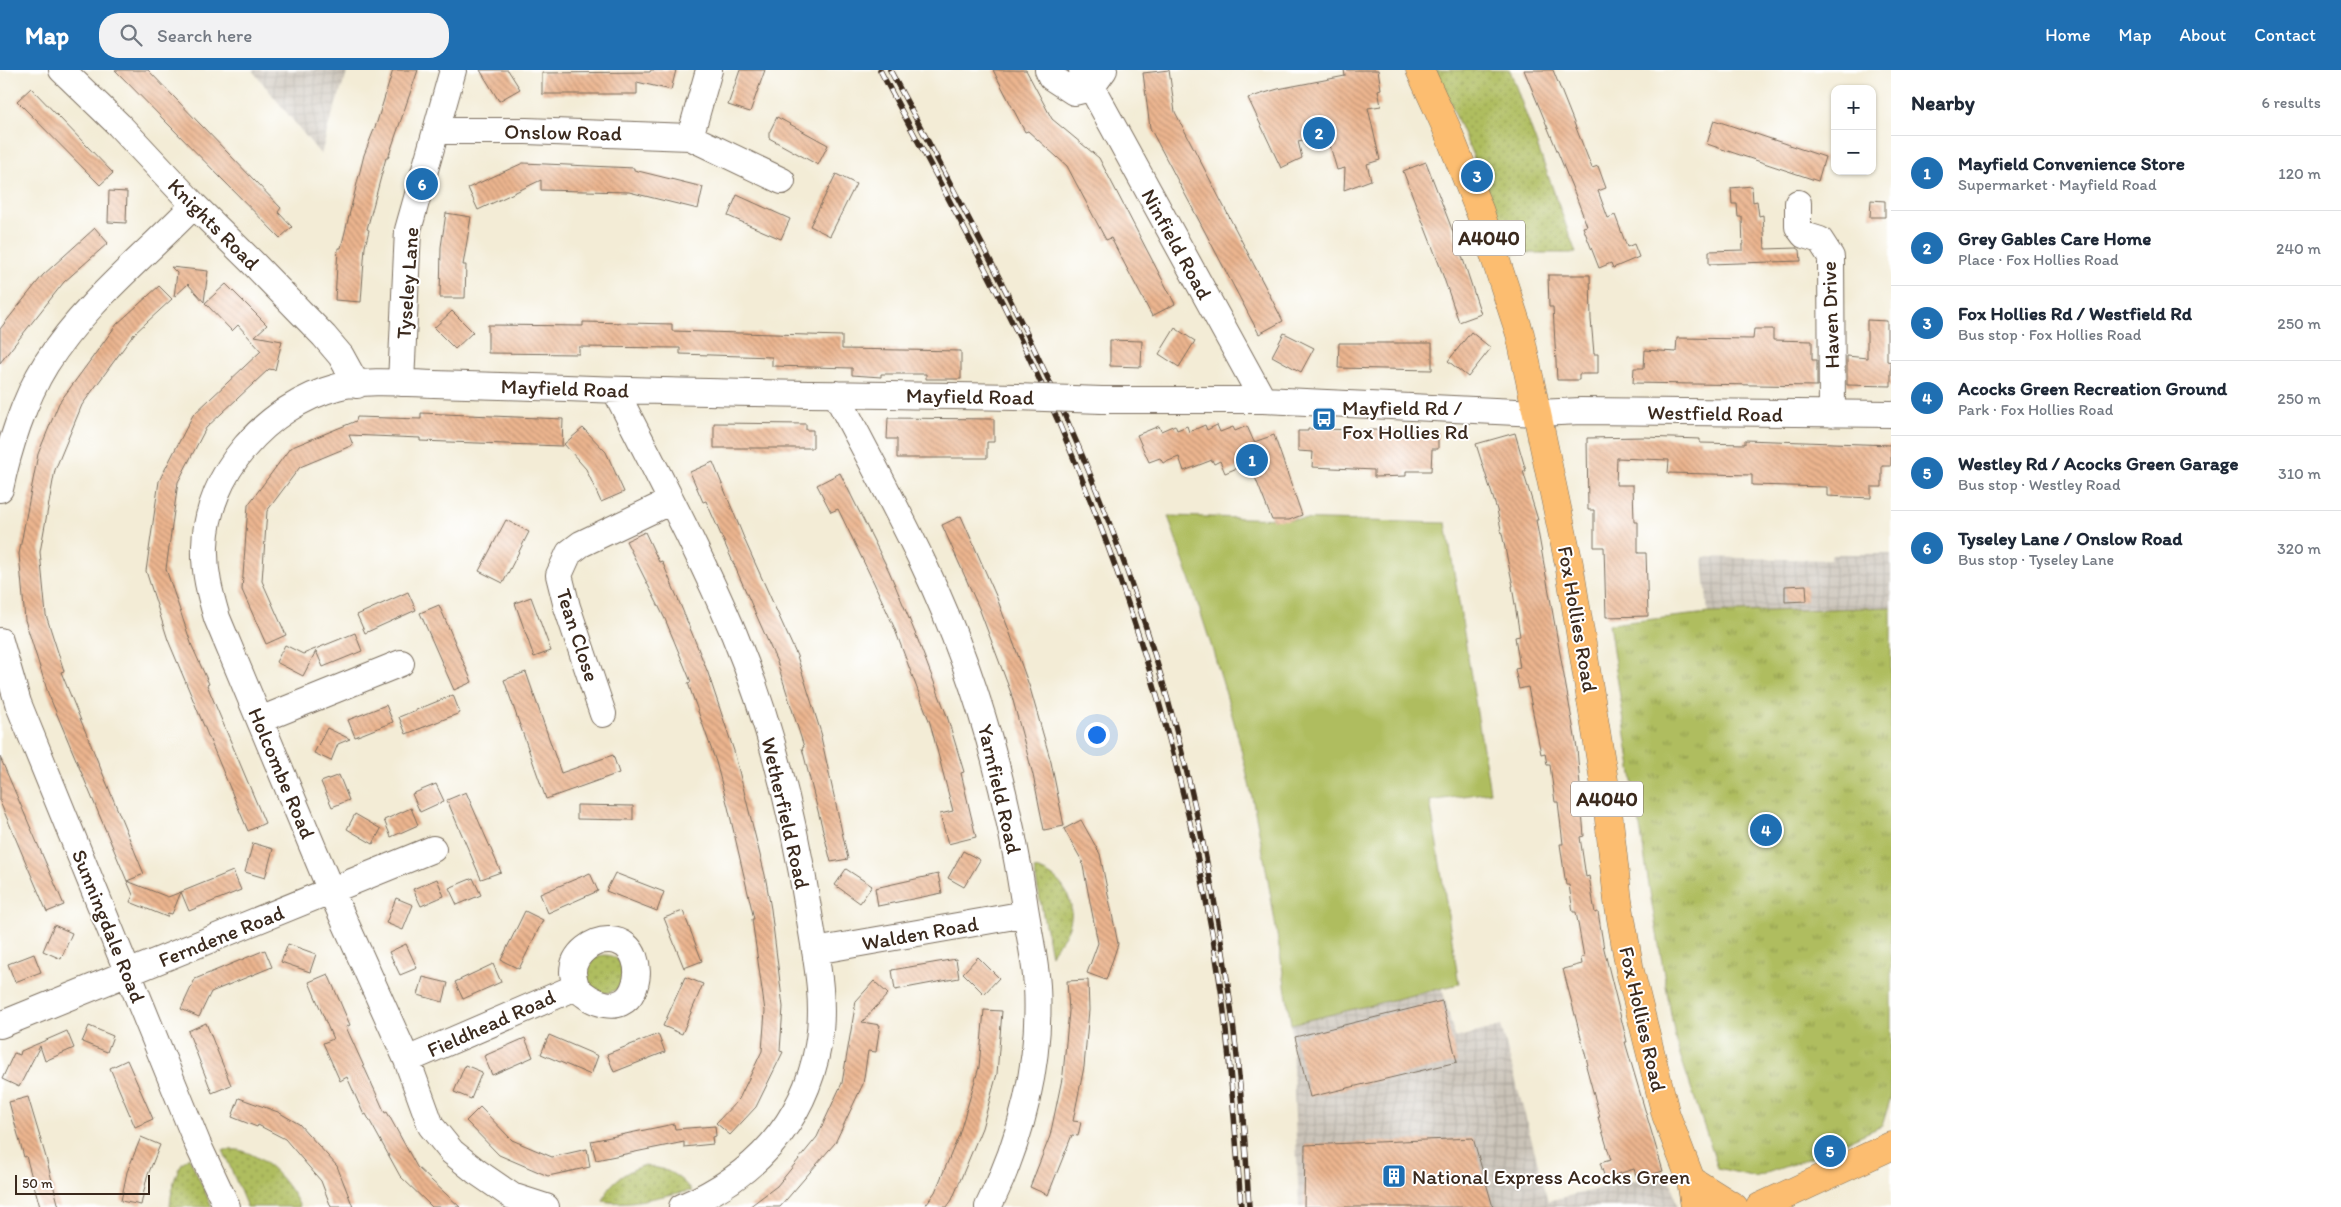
<!DOCTYPE html>
<meta charset="utf-8">
<style>
:root{--surface:#fff;--page:#f2f2f3;--text:#1f2937;--muted:#747a83;--line:#e0e1e3;--accent:#1f6fb2}
body{margin:0;font-family:Itim,sans-serif;background:var(--page);color:var(--text)}
.controls{position:absolute;right:15px;top:15px;display:grid;overflow:hidden;border-radius:10px;box-shadow:0 1px 4px #0004}
.controls button{width:45px;height:45px;display:grid;place-items:center;padding:0;border:0;border-bottom:1px solid var(--line);background:var(--surface);color:var(--text);font:25px sans-serif}
.scale{position:absolute;left:15px;bottom:12px;width:135px;box-sizing:border-box;padding-left:5px;border:2px solid #3b2a1e;border-top:0;font-size:14px;line-height:18px;white-space:nowrap;color:#3b2a1e;-webkit-text-stroke:4px #fff;paint-order:stroke}
.you{position:absolute;left:1096px;top:664px;width:18px;height:18px;margin:-12px;border:4px solid #fff;border-radius:50%;background:#1a73e8;box-shadow:0 0 0 8px #1a73e833}
.badge{display:grid;place-items:center;width:32px;height:32px;border-radius:50%;background:var(--accent);color:#fff;font-size:16px;font-weight:700}
.pin{position:absolute;translate:-50% -50%;border:2px solid #fff;box-shadow:0 1px 5px #0006}
.list{margin:0;padding:0;list-style:none}
h2{display:flex;justify-content:space-between;align-items:center;height:65px;margin:0;padding:0 20px;font-size:21px}
h2 small{font-size:16px;font-weight:400;color:var(--muted)}
.list li{display:grid;grid-template-columns:32px 1fr auto;gap:15px;align-items:center;box-sizing:border-box;height:75px;padding:0 20px;border-top:1px solid var(--line)}
.list b{display:block;font-size:19px;white-space:nowrap}
.list p{margin:0;font-size:16px;white-space:nowrap;color:var(--muted)}
.list em{font-size:16px;font-style:normal;color:var(--muted)}
.icon{flex:none;width:28px;height:28px;fill:none;stroke:currentColor;stroke-width:2;stroke-linecap:round;stroke-linejoin:round}
.map{position:relative;flex:none;width:1891px;height:1137px;overflow:hidden}
header{display:flex;align-items:center;gap:30px;box-sizing:border-box;height:70px;padding:0 25px;background:var(--accent);color:#fff}
header strong{font-size:24px}
nav{display:flex;gap:28px;margin-inline-start:auto;font-size:18px}
.search{width:350px;height:45px;background:var(--page);display:flex;align-items:center;gap:12px;box-sizing:border-box;padding:0 18px;border-radius:20px;color:var(--muted);font-size:19px}
main{display:flex}
aside{flex:1;background:var(--surface)}
.map>svg:first-child{display:block}
</style>
<header>
<strong>Map</strong>
<div class="search"><svg class="icon" aria-label="search" viewBox="0 0 24 24"><circle cx="10" cy="10" r="6"/><path d="M15 15l6 6"/></svg>Search here</div>
<nav><a>Home</a><a>Map</a><a>About</a><a>Contact</a></nav>
</header>
<main>
<div class="map">
<svg width="1891" height="1137" viewBox="0 0 1891 1137">
<defs>
<pattern id="industrial-grid" width="8" height="8" patternUnits="userSpaceOnUse" patternTransform="scale(1.25)"><rect width="8" height="8" fill="#cac3b8"/><path d="M0 4h8M4 0v8" fill="none" stroke="#aea89e"/></pattern>
<pattern id="grass-dots" width="8" height="8" patternUnits="userSpaceOnUse" patternTransform="scale(1.25)"><rect width="8" height="8" fill="#afbd5f"/><path d="M2 2h.1M6 6h.1" fill="none" stroke="#909a4e" stroke-width="1.8" stroke-linecap="round"/></pattern>
<pattern id="park-tufts" width="24" height="20" patternUnits="userSpaceOnUse" patternTransform="scale(1.25)"><rect width="24" height="20" fill="#afbd5f"/><path d="M3 7l-1-3M5 7V3M7 7l1-3M15 17l-1-3M17 17v-4M19 17l1-3" fill="none" stroke="#909a4e"/></pattern>
<pattern id="building-back-hatch" width="6" height="6" patternUnits="userSpaceOnUse" patternTransform="scale(1.25)"><rect width="6" height="6" fill="#ecb58f"/><path d="M-1 5l2 2M0 0l6 6M5-1l2 2" fill="none" stroke="#c09374"/></pattern>
</defs>
<rect width="100%" height="100%" fill="#fff"/>
<filter id="ink" filterUnits="userSpaceOnUse"><feTurbulence type="fractalNoise" baseFrequency=".02" numOctaves="2"/><feDisplacementMap in="SourceGraphic" scale="10" xChannelSelector="R" yChannelSelector="G"/><feConvolveMatrix kernelMatrix="1 2 1 2 8 2 1 2 1" color-interpolation-filters="sRGB"/></filter>
<filter id="wash" filterUnits="userSpaceOnUse"><feTurbulence type="fractalNoise" baseFrequency=".0096" numOctaves="4" result="noise"/><feDisplacementMap in="SourceGraphic" scale="20" xChannelSelector="R" yChannelSelector="G"/><feGaussianBlur stdDeviation="1.12" result="paint"/><feColorMatrix in="noise" values="0 0 0 0 0 0 0 0 0 0 0 0 0 0 0 0 0 1.4 0 .05"/><feComposite in="paint" operator="in"/></filter>
<g filter="url(#wash)">
<rect width="100%" height="100%" fill="#f3ecd6"/>
<path fill="url(#industrial-grid)" d="M252,0H348L329,54L321,85Z
M1832,484H1891V537L1708,543L1703,487L1830,490Z
M1442,918L1455,968L1501,956L1548,1131L1669,1102L1677,1137H1299L1291,954Z"/>
<path fill="url(#grass-dots)" stroke="#75743e" d="M1436,0H1510L1576,183H1509L1476,93Z
M1034,799C1063,804 1081,836 1066,863C1062,871 1054,877 1051,885Z
M586 904a19 19 0 1 1 38 0a19 19 0 1 1-38 0Z
M223,1080C229,1080 237,1079 243,1081C268,1089 290,1114 300,1137H247Z
M189,1087L212,1137H170C171,1122 175,1095 189,1087Z
M641,1096C664,1097 677,1103 692,1121C663,1124 632,1137 603,1131C609,1112 623,1104 641,1096Z"/>
<path fill="url(#park-tufts)" stroke="#75743e" d="M1891,537V1027L1882,1056L1810,1088L1755,1107L1718,1098L1676,973L1651,829L1609,554L1708,543Z"/>
<path fill="#afbd5f" stroke="#75743e" d="M1168,446L1446,453L1490,722L1430,731L1459,914L1291,954C1276,858 1262,761 1238,667C1218,592 1193,519 1168,446Z"/>
<g id="blocks">
<path fill="url(#building-back-hatch)" d="M115,0H148L281,138L278,142L292,157L280,168Z
M393,0H418L388,88H386L367,159L369,160L365,177L361,232L335,230L338,178H341L364,85L377,52Z
M480,0H508L520,19L499,31Z
M651,0H676L671,20L637,12V24H542V3L650,2Z
M740,0H765L750,42L728,35Z
M993,0H1026L1052,49L1099,88L1175,234L1152,246L1111,168L1106,170L1067,96L1028,61L1025,62Z
M1169,0L1175,42L1283,251L1259,264L1150,58L1143,3Z
M1344,0H1378L1381,19L1378,20L1381,36L1368,38L1380,90L1367,94L1371,110L1344,120L1345,98L1337,100L1327,65L1298,71L1302,88L1281,98L1248,28L1278,19L1345,6Z
M1524,0H1553L1592,98L1598,96L1606,118L1598,121L1608,148L1615,145L1627,177L1634,174L1639,187L1613,198L1611,193L1599,198L1583,157L1587,156L1577,129Z
M31,18L113,103L100,115L17,31Z
M777,47L828,75L818,95L769,68V63Z
M1714,50L1825,87L1818,111L1707,74Z
M1426,92L1460,180L1481,244L1459,252L1439,194L1403,101Z
M523,93L634,98V100L703,117L698,139L629,122L541,120V110L478,140L468,118Z
M836,104L856,114L830,166L810,156Z
M1752,116L1753,132L1757,131L1759,146L1763,145L1765,179L1797,178L1800,180L1801,191L1709,194V181L1743,180L1742,147H1738L1737,134H1732L1731,118Z
M109,121L127,122L126,153L108,152Z
M737,125L790,149L781,169L728,146Z
M1871,130L1885,131V147H1870Z
M446,143L471,147L463,195H466L465,228H440L441,177Z
M95,158L108,173L64,212L0,293V259L43,205Z
M171,197L208,201L204,232L188,214L174,227L177,203Z
M1548,205H1590L1591,249L1594,284H1598V304H1579V310H1557L1553,237H1549Z
M226,214L267,255L255,266L282,271L275,300L269,299L206,358L178,412L166,499L192,576L209,614L207,615L265,753L248,761L168,570L146,501L159,411L193,345L261,281L238,255L232,261L205,233Z
M159,216L172,229L134,264L82,335L55,400L40,482L46,545L64,601L61,602L144,804L127,811L48,623L25,550L19,484L38,384L59,333L117,254Z
M452,241L473,262L455,279L434,258Z
M1867,250L1887,251V291L1891,292V316L1847,315V286L1867,288Z
M583,252L672,254V261L842,266V279L961,281V309H926V304H881V307L852,305V298L772,296V287L680,284V278L579,277V284L488,283V255L583,256Z
M1175,258L1195,271L1179,297L1159,284Z
M1754,259H1773V270L1812,271V290H1817V316L1633,313L1634,298H1644L1645,280L1676,282L1677,268L1753,269Z
M1471,262L1491,278L1468,307L1448,291Z
M1284,263L1314,278L1301,302L1272,286Z
M1110,270L1142,271L1141,297L1110,296Z
M1339,273H1432V300L1338,298Z
M421,343L563,349L562,376L420,371V368L349,365L353,375L300,397L267,441L262,511L286,565L266,574L242,520L248,435L290,378L356,351L357,347L421,349Z
M888,348L994,349V372H987V388H897V369H887Z
M714,353L806,354V360H813V378H714Z
M1175,355L1177,360L1187,356L1189,362L1205,355L1207,360L1217,355L1220,362L1233,357L1235,361L1247,356L1254,372L1274,365L1302,445L1289,450H1272L1253,402L1246,405L1242,396L1225,403L1220,391L1214,394L1212,390L1184,401L1179,387L1163,393L1160,388L1149,392L1137,365L1159,356L1161,361Z
M583,358L606,382L624,422L601,432L586,399L564,374Z
M1308,359L1438,361V379H1432L1431,401H1406V406L1374,407V400L1312,397L1313,382L1298,381V361H1308Z
M1515,363L1526,401H1523L1538,450H1536L1577,678L1584,766L1580,767L1586,807L1589,806L1595,843L1598,842L1604,879L1627,972H1625L1663,1101L1637,1109L1634,1099L1605,1108L1600,1093L1611,1090L1598,1047H1600L1586,996L1588,995L1563,899L1582,894L1581,888L1584,887L1576,842H1573L1569,815H1566L1560,774H1563L1558,732H1555L1550,695H1547L1545,683L1541,684L1528,617L1519,619L1515,599L1520,598L1515,567L1520,566L1512,516H1513L1497,440L1476,374Z
M1644,367L1700,369V373L1745,374V370L1891,375V396H1882V417H1871V428L1827,426V417L1752,415V405L1668,403L1669,390L1617,388L1616,415H1633L1634,452H1638V483H1646L1648,546L1606,547L1604,477H1594V440H1588L1587,368Z
M713,392L746,473L797,586L822,666L821,667L848,789L831,792L802,678L804,677L777,592L706,431L703,432L690,402Z
M840,403L889,501L916,565L947,646L964,702L961,703L976,767L948,774L940,744L953,741L930,653L894,557L874,513L838,439L831,442L817,415Z
M961,446L997,528L1030,618L1051,692L1064,756L1044,760L1033,705L1011,623L979,538L942,455Z
M506,450L529,462L503,513L479,501Z
M645,462L659,492L662,491L683,541L708,603L734,681L765,805L771,839L783,937L780,981L783,982L756,1037L730,1065L716,1053L739,1029L762,981L765,941L752,849H754L728,737L716,692L688,613L691,612L665,549L626,471Z
M1806,515L1807,531L1785,532V516Z
M408,522L416,540L365,563L357,545Z
M531,527L551,581L534,587L515,533Z
M439,535L472,612L454,620L420,543Z
M355,563L362,581L323,597L316,581L303,606L276,592L285,575L303,584Z
M526,602L561,703L613,685L619,703L546,729L504,610Z
M453,625L460,643L406,664L399,647Z
M386,635L393,652L355,667L348,650Z
M327,658L350,669L338,674L331,691L314,683Z
M0,687L64,835L47,842L0,732Z
M339,705L349,730L332,737L321,712Z
M436,714L444,731L420,742L412,724Z
M466,722L501,802L481,809L447,730Z
M577,735L633,736V750L577,749Z
M411,738L418,755L391,767L384,750Z
M355,744L381,759L373,774L347,759Z
M1081,750L1100,784L1118,874L1106,910L1087,903L1098,873L1082,791L1064,759Z
M253,773L273,779L265,808L245,802Z
M963,781L980,790L964,817L948,808Z
M846,799L872,816L860,833L835,815Z
M233,801L241,820L189,841L181,822Z
M590,803L598,821L548,843L540,824Z
M615,803L664,822L657,841L606,821Z
M938,804L942,823L878,836L875,818Z
M473,808L481,825L457,835L449,818Z
M437,809L444,826L421,836L413,819Z
M127,811L168,827L181,822L172,844L168,843L167,847L130,832L133,825Z
M396,828L413,835L403,860L386,853Z
M525,841L543,850L519,899L501,890Z
M683,841L702,891L684,898L664,848Z
M54,855L72,863L61,889L43,881Z
M288,874L316,884L310,902L281,892Z
M406,874L417,898L400,905L389,882Z
M265,880L272,897L211,922L199,947L181,939L195,909Z
M34,884L41,902L15,912L8,894Z
M978,887L999,908L984,924L963,903Z
M956,889L959,908L895,920L892,900Z
M493,894L501,912L463,929L455,912Z
M328,904L350,955L346,957L385,1043L387,1042L417,1097L460,1137H432L400,1106L366,1044L364,1045L347,1007L340,1011L323,973L333,969L309,912Z
M423,907L448,913L443,932L418,925Z
M685,907L703,914L682,964L663,956Z
M1088,910L1089,940L1084,997L1073,1051L1081,1052L1078,1066L1072,1065L1048,1125L1030,1117L1050,1066L1063,1004L1069,941L1067,911Z
M874,911L888,924L862,952L880,955L876,982L868,981L863,1014L835,1073L780,1137H749L777,1116L817,1067L842,1013L856,931Z
M1442,931L1457,992L1310,1027L1295,967Z
M984,940L1002,941L997,1004L982,1058L952,1130L947,1137H924L935,1122L959,1065L979,997Z
M206,953L231,1015L212,1023L188,961Z
M89,956L113,966L107,982L82,972Z
M67,961L74,978L45,991L40,976L19,1017L2,1009L14,983L20,985L21,981Z
M658,964L665,982L614,1002L607,984Z
M549,965L598,986L591,1005L541,984Z
M525,968L533,987L492,1005L484,986Z
M127,990L153,1049L135,1057L110,998Z
M465,995L482,1002L471,1029L454,1022Z
M28,1027L45,1084L59,1137H40L26,1086L24,1087L9,1032Z
M239,1028L278,1042L299,1054L337,1096L353,1137H331L321,1111L285,1069L258,1055L257,1057L232,1047Z
M480,1037L512,1070L552,1087L587,1079L590,1097L548,1106L499,1085L466,1051Z
M674,1054L675,1059L715,1056L716,1066L712,1067L713,1074L684,1077V1072L596,1090L591,1071Z
M141,1067L160,1075L147,1107L141,1135L121,1131L127,1102Z
M1473,1068L1493,1137H1304L1305,1075Z"/>
</g>
</g>
<g filter="url(#ink)">
<use href="#blocks" fill-opacity="0" stroke="#7b6e5e" stroke-width="1"/>
<g fill="none" stroke-linecap="round" stroke-linejoin="round">
<g stroke="#7b6e5e" stroke-width="28">
<path id="minor" d="M62,0L119,55L194,135L252,192L324,266L341,286L357,315
M1048,0L1051,7L1074,22L1091,18L1104,0
M1082,0L1263,330
M436,61H526L690,67L782,111
M690,67L709,0
M1798,133V157L1804,165L1820,170L1831,187L1832,344
M401,313L408,160L453,0
M615,320C656,401 699,481 734,564C771,653 794,749 809,844C816,888 826,931 818,976C804,1054 753,1107 682,1137
M836,324C865,380 896,436 923,493C974,600 1006,713 1024,831C1028,859 1035,888 1037,916C1041,991 1022,1070 988,1137
M1102,330H1263L1538,343L1581,341L1891,344
M0,419C8,380 24,329 46,294C85,233 144,187 194,135
M0,571L18,633L198,1075L227,1137
M603,644L567,537L559,505L569,483L581,474L671,431
M260,650L401,593
M815,881L1026,844
M0,955L433,779
M407,990L576,917C575,912 573,906 573,902C573,884 593,869 610,870C636,871 642,901 633,920C621,946 591,933 576,917
M546,1137L512,1126L477,1102L452,1082L431,1056L407,990L331,821L217,548C210,524 204,502 205,476C207,403 267,336 337,317C365,309 405,313 434,314C478,315 522,317 566,318C716,324 866,324 1016,327"/>
</g>
<g stroke="#7b6e5e" stroke-width="29">
<path id="major" d="M1420,0L1446,57L1480,142L1520,264L1569,494L1606,723L1618,831L1630,901L1666,1045L1691,1110L1695,1137
M1691,1110L1734,1137
M1760,1137L1891,1076"/>
</g>
<use href="#minor" stroke="#fff" stroke-width="26"/>
<use href="#major" stroke="#fcbd6f" stroke-width="28"/>
<g stroke="#3b2a1e" stroke-width="5.5">
<path id="rail" d="M880,0C941,116 1006,231 1058,351C1137,535 1194,728 1222,926C1231,996 1236,1067 1241,1137
M890,0C964,139 1040,278 1098,424C1189,652 1237,892 1249,1137"/>
</g>
<use href="#rail" stroke="#fff" stroke-width="4" stroke-dasharray="11" stroke-linecap="butt"/>
<g stroke="#7b6e5e" stroke-width="28" stroke-linecap="butt">
<path id="minor-bridge" d="M1016,327L1102,330"/>
</g>
<use href="#minor-bridge" stroke="#fff" stroke-width="26"/>
</g>
</g>
<defs>
<g id="bus-square" transform="scale(1.25)"><rect x="-9" y="-9" width="18" height="18" rx="4" fill="#1f6fb2" stroke="#fff"/><path d="M-5-6H5V4H4V6H2V4H-2V6H-4V4H-5ZM-3.5-4V0h7V-4ZM-3.5 1.2v1.5H-2V1.2ZM2 1.2v1.5H3.5V1.2Z" fill="#fff"/></g>
<g id="building-square" transform="scale(1.25)"><rect x="-9" y="-9" width="18" height="18" rx="4" fill="#1f6fb2" stroke="#fff"/><path d="M-4-6H4V6H1V3H-1V6H-4ZM-2.5-4.3h1.7v1.8h-1.7ZM.8-4.3h1.7v1.8H.8ZM-2.5-1h1.7V.8h-1.7ZM.8-1h1.7V.8H.8Z" fill="#fff"/></g>
</defs>
<g fill-rule="evenodd">
<use href="#bus-square" x="1324" y="349"/>
<use href="#building-square" x="1394" y="1106"/>
</g>
<g text-anchor="middle" dominant-baseline="central" stroke-width="4" stroke-linejoin="round" paint-order="stroke">
<g fill="#fff" stroke="#766a62" stroke-width="1">
<rect x="1453" y="150.5" width="72" height="35" rx="4"/>
<rect x="1571" y="711.5" width="72" height="35" rx="4"/>
</g>
<g font-size="20" font-weight="bold" fill="#3b2a1e">
<text x="1489" y="168">A4040</text>
<text x="1607" y="729">A4040</text>
</g>
<g font-size="21" fill="#3b2a1e" stroke="#fff">
<text transform="translate(563 62) rotate(1)">Onslow Road</text>
<text transform="translate(214 154) rotate(45)">Knights Road</text>
<text transform="translate(1177 174) rotate(61)">Ninfield Road</text>
<text transform="translate(407 213) rotate(-86)">Tyseley Lane</text>
<text transform="translate(1830 245) rotate(-92)">Haven Drive</text>
<text transform="translate(565 318) rotate(2)">Mayfield Road</text>
<text transform="translate(970 326) rotate(1)">Mayfield Road</text>
<text transform="translate(1715 343) rotate(1)">Westfield Road</text>
<text transform="translate(1578 549) rotate(80)">Fox Hollies Road</text>
<text transform="translate(578 565) rotate(72)">Tean Close</text>
<text transform="translate(282 703) rotate(67)">Holcombe Road</text>
<text transform="translate(1000 719) rotate(77)">Yarnfield Road</text>
<text transform="translate(786 743) rotate(77)">Wetherfield Road</text>
<text transform="translate(109 856) rotate(68)">Sunningdale Road</text>
<text transform="translate(920 863) rotate(-10)">Walden Road</text>
<text transform="translate(221 866) rotate(-22)">Ferndene Road</text>
<text transform="translate(1643 949) rotate(77)">Fox Hollies Road</text>
<text transform="translate(491 953) rotate(-24)">Fieldhead Road</text>
</g>
<g font-size="21" fill="#3b2a1e" stroke="#fff" text-anchor="start">
<text x="1342" y="337">Mayfield Rd /<tspan x="1342" dy="24">Fox Hollies Rd</tspan></text>
<text x="1412" y="1106">National Express Acocks Green</text>
</g>
</g>
</svg>
<div class="controls">
<button>+</button>
<button>−</button>
</div>
<div class="scale">50 m</div>
<div class="you"></div>
<div class="pin badge" style="left:1252px;top:390px">1</div>
<div class="pin badge" style="left:1319px;top:63px">2</div>
<div class="pin badge" style="left:1477px;top:106px">3</div>
<div class="pin badge" style="left:1766px;top:760px">4</div>
<div class="pin badge" style="left:1830px;top:1081px">5</div>
<div class="pin badge" style="left:422px;top:114px">6</div>
</div>
<aside>
<h2>Nearby<small>6 results</small></h2>
<ul class="list">
<li><span class="badge">1</span><div><b>Mayfield Convenience Store</b><p>Supermarket · Mayfield Road</p></div><em>120 m</em></li>
<li><span class="badge">2</span><div><b>Grey Gables Care Home</b><p>Place · Fox Hollies Road</p></div><em>240 m</em></li>
<li><span class="badge">3</span><div><b>Fox Hollies Rd / Westfield Rd</b><p>Bus stop · Fox Hollies Road</p></div><em>250 m</em></li>
<li><span class="badge">4</span><div><b>Acocks Green Recreation Ground</b><p>Park · Fox Hollies Road</p></div><em>250 m</em></li>
<li><span class="badge">5</span><div><b>Westley Rd / Acocks Green Garage</b><p>Bus stop · Westley Road</p></div><em>310 m</em></li>
<li><span class="badge">6</span><div><b>Tyseley Lane / Onslow Road</b><p>Bus stop · Tyseley Lane</p></div><em>320 m</em></li>
</ul>
</aside>
</main>
